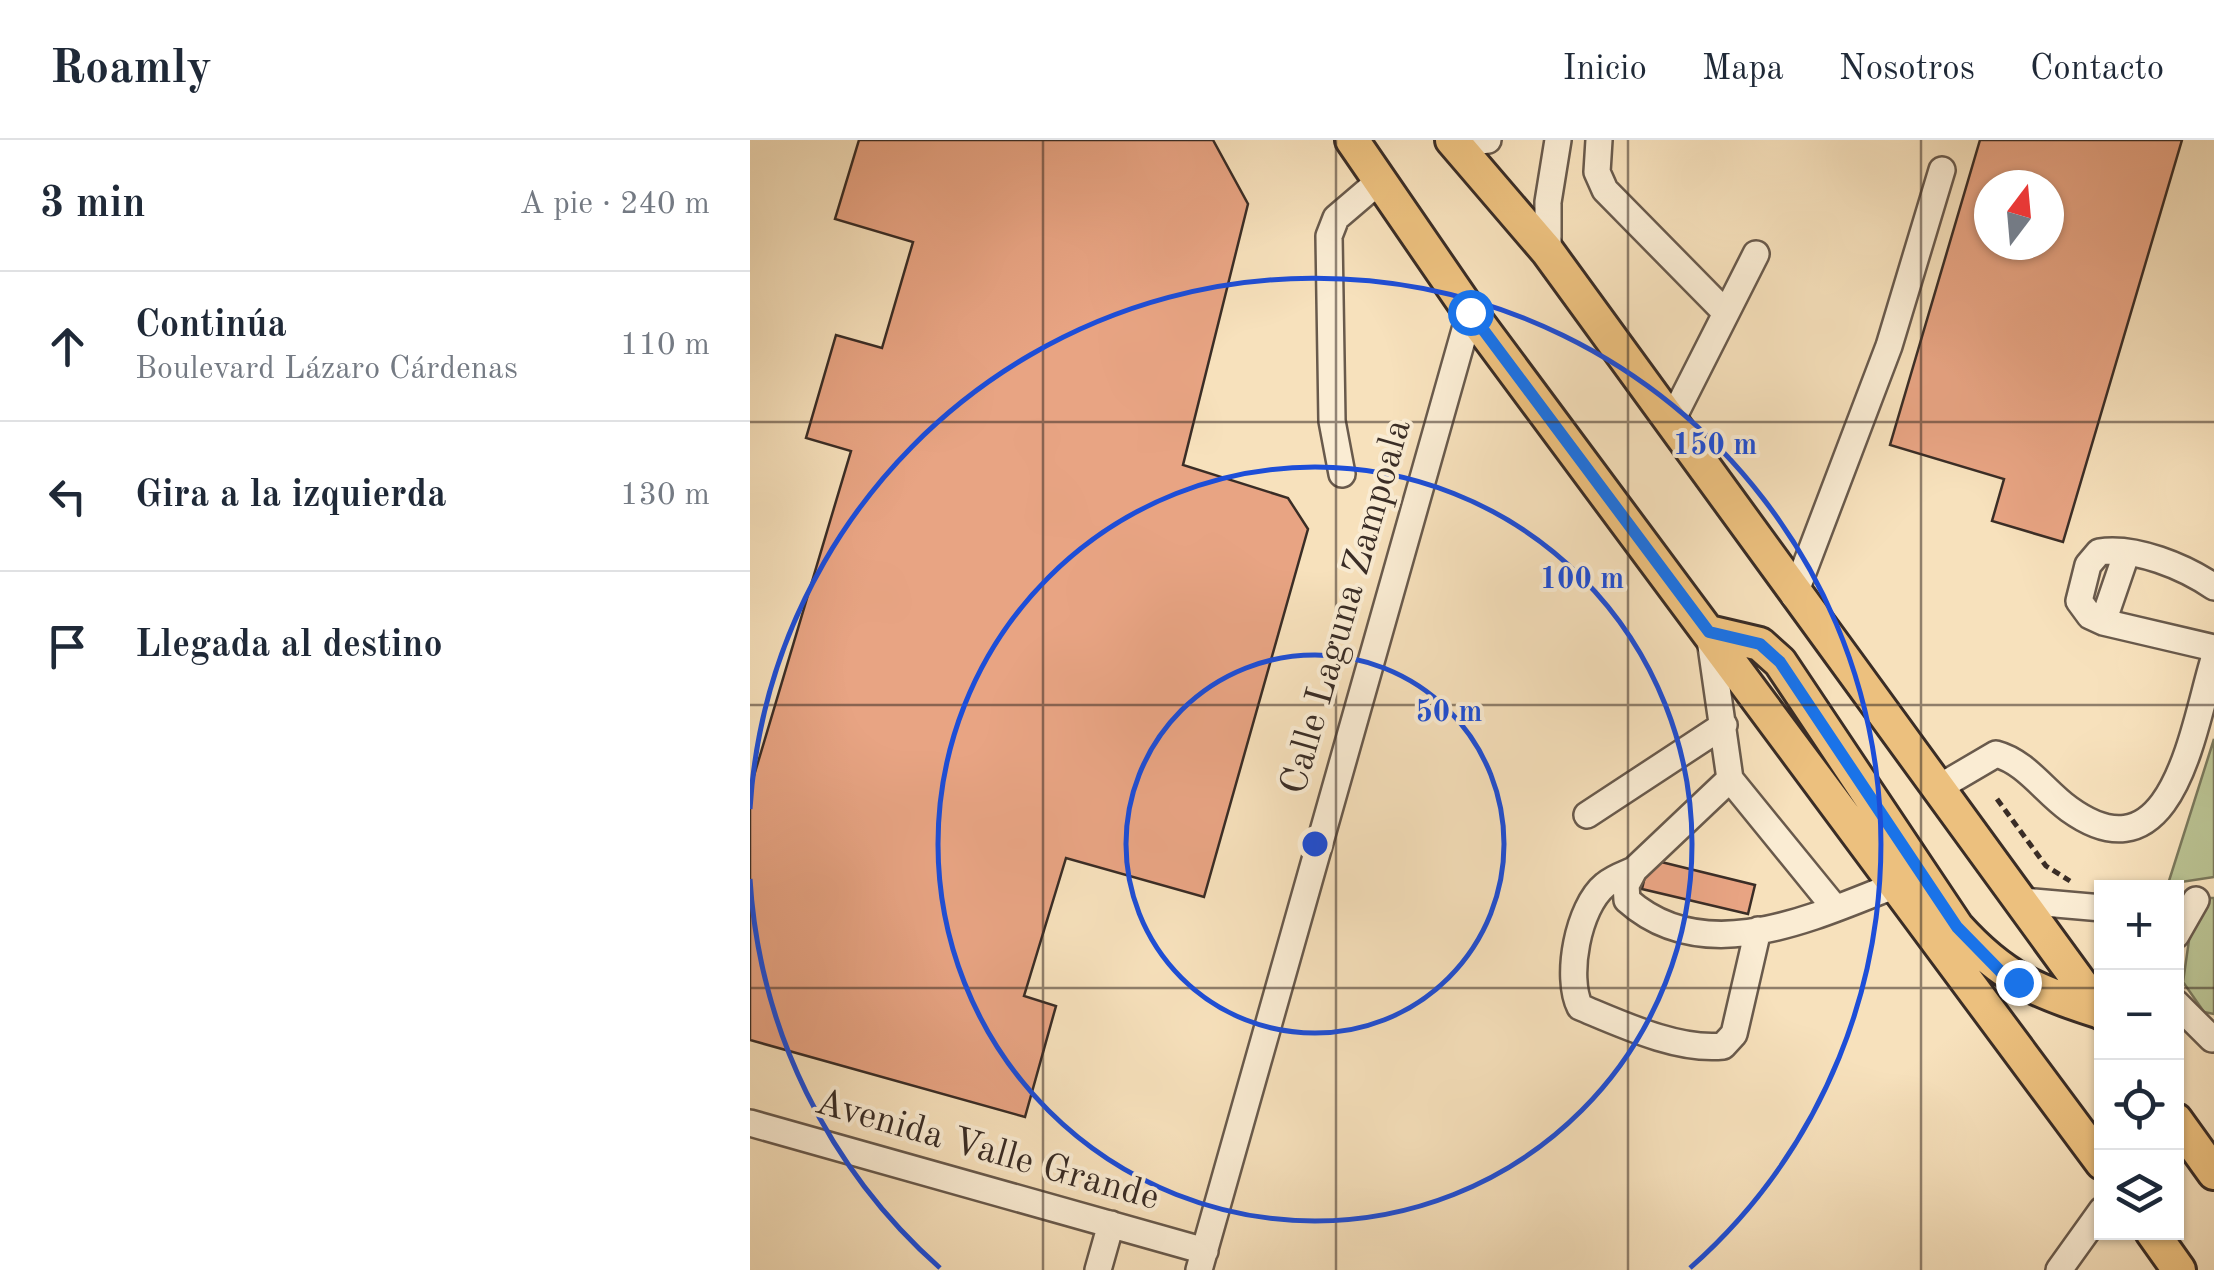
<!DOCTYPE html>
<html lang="es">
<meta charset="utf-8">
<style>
:root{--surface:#fff;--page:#f2f2f3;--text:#1f2937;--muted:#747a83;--line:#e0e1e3}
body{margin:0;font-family:"Old Standard TT",serif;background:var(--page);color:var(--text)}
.controls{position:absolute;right:30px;bottom:30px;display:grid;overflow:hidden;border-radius:0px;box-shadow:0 2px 8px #0004}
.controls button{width:90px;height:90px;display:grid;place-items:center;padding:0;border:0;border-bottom:2px solid var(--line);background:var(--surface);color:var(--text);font:50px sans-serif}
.compass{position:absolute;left:1224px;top:30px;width:90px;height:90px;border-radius:50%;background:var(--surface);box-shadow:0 2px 8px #0004;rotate:16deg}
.stop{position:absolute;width:30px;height:30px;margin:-22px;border:8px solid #1a73e8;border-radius:50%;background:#fff}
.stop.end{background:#1a73e8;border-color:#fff;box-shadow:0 2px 10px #0008}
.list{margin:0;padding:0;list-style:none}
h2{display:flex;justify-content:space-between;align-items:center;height:130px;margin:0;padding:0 40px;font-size:42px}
h2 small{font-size:32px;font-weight:400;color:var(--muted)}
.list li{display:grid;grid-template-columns:65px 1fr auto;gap:30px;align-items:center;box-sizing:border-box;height:150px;padding:0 40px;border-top:2px solid var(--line)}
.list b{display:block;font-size:38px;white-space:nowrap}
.list p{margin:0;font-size:32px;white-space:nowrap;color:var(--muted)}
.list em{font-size:32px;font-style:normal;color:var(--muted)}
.icon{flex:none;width:55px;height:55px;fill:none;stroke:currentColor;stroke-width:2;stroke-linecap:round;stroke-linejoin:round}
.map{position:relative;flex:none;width:1464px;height:1130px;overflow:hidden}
header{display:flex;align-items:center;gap:60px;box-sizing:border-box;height:140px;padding:0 50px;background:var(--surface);border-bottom:2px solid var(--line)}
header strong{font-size:48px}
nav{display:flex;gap:55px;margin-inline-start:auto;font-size:35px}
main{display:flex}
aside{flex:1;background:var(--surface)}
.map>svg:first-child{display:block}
</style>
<header>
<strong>Roamly</strong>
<nav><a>Inicio</a><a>Mapa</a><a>Nosotros</a><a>Contacto</a></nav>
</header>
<main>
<aside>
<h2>3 min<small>A pie · 240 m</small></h2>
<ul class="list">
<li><svg class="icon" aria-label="ahead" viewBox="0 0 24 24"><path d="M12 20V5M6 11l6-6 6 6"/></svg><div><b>Continúa</b><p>Boulevard Lázaro Cárdenas</p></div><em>110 m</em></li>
<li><svg class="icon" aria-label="left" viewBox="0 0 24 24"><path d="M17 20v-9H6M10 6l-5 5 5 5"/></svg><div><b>Gira a la izquierda</b></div><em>130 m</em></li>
<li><svg class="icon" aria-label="arrive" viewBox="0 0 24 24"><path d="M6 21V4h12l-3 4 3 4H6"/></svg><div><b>Llegada al destino</b></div></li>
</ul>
</aside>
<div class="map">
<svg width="1464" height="1130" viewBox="0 0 1464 1130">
<rect width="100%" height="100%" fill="#f7e1bc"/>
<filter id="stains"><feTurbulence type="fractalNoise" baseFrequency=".002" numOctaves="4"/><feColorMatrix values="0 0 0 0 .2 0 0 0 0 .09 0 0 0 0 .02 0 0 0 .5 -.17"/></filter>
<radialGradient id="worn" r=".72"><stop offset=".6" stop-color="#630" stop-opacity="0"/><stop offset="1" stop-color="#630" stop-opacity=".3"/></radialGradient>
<path fill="#bac393" stroke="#7a785c" stroke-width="2.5" d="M1464,599V737L1418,744Z
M1458,758H1464V874L1454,872L1433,842L1439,800Z"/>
<path fill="#e8a483" stroke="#3a2d26" stroke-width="2.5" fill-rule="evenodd" d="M109,0H463L498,64L433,325L538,358L558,389L454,757L316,718L274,856L306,866L275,977L0,900V649L101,311L56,298L86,195L132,208L163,102L85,79Z
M1230,0H1432L1313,402L1242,381L1254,339L1140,305ZM1239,45H1299V105H1239Z
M899,719L1005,745L998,774L892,749Z"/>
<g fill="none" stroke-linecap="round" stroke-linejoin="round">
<g stroke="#695a4c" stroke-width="30">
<path id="minor" d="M849,0L847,32L855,50L976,173
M706,4L738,0
M798,112V62L808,0
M920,284L1006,114
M592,334L582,281L579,96L586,78L627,43
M1377,412L1353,482L1464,508
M1044,456L1139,206L1192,30
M1353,482L1340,476L1329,461L1338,425L1349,412C1385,406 1435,427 1464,447
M960,499L980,639L884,730L876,745L877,760C955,830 1064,777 1148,744
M980,639L1085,768
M1188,648L1246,614C1276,622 1294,651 1319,669C1423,744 1443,587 1464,519
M837,675L974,585
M884,730C875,734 863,738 855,745C828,767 815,837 830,867C871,884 928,911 973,906L984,894L1008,790
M1272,761L1352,768
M1426,795L1446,760
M1426,863L1462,899
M0,983L455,1111
M348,1130L361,1084
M449,1130L720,172
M1309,1130L1352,1070"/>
</g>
<g stroke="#3a2d26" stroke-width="38">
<path id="major" d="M602,0L720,172L1352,1023
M702,0L798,112L1352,873
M959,492L1010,504L1030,522L1207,787C1253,838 1287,852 1351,872
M1426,980L1464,1033
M1402,1092L1429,1130"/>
</g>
<path stroke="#3a2d26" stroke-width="5" stroke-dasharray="8 5" stroke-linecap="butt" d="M1247,659L1296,726L1320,741
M1395,748L1431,742"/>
<use href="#minor" stroke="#faecd3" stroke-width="25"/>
<use href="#major" stroke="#ecc07e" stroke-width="32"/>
</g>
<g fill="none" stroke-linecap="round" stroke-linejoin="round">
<path stroke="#1a73e8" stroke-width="12" d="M720,172L959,492L1010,504L1030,522L1207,787L1251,832L1268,842"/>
</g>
<path fill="none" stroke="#3a2d26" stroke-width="2.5" stroke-opacity="0.55" d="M293,0V1130M586,0V1130M878,0V1130M1171,0V1130M0,282H1464M0,565H1464M0,848H1352M1426,848H1464"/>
<g fill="none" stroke="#1d4ed8" stroke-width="5">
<circle cx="565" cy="704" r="189"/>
<circle cx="565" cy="704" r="377"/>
<path d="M190 1128A566 566 0 0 1 0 739M0 669A566 566 0 1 1 940 1128"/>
</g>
<g text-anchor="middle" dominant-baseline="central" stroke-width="8" stroke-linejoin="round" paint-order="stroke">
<g font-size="38" fill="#3a2d26" stroke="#faecd3">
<text transform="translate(597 467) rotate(-74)">Calle Laguna Zampoala</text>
<text transform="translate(237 1011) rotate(16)">Avenida Valle Grande</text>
</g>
</g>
<circle cx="565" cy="704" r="15" fill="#1d4ed8" stroke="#faecd3" stroke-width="5"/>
<g font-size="30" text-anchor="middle" font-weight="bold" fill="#1d4ed8" stroke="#faecd3" stroke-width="8" stroke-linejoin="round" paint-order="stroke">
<text x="965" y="314">150 m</text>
<text x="832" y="448">100 m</text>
<text x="699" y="581">50 m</text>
</g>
<rect width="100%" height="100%" filter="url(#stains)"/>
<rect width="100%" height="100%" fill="url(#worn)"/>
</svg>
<div class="controls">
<button>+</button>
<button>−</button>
<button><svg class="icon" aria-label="locate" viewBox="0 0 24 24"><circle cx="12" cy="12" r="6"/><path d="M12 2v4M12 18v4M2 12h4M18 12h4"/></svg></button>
<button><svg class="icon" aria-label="layers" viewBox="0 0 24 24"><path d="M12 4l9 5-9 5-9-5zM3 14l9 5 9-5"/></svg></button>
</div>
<svg class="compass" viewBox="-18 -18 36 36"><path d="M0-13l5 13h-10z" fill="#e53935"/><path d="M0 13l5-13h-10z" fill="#747a83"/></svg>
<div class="stop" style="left:720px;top:172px"></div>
<div class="stop end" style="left:1268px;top:842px"></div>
</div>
</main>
